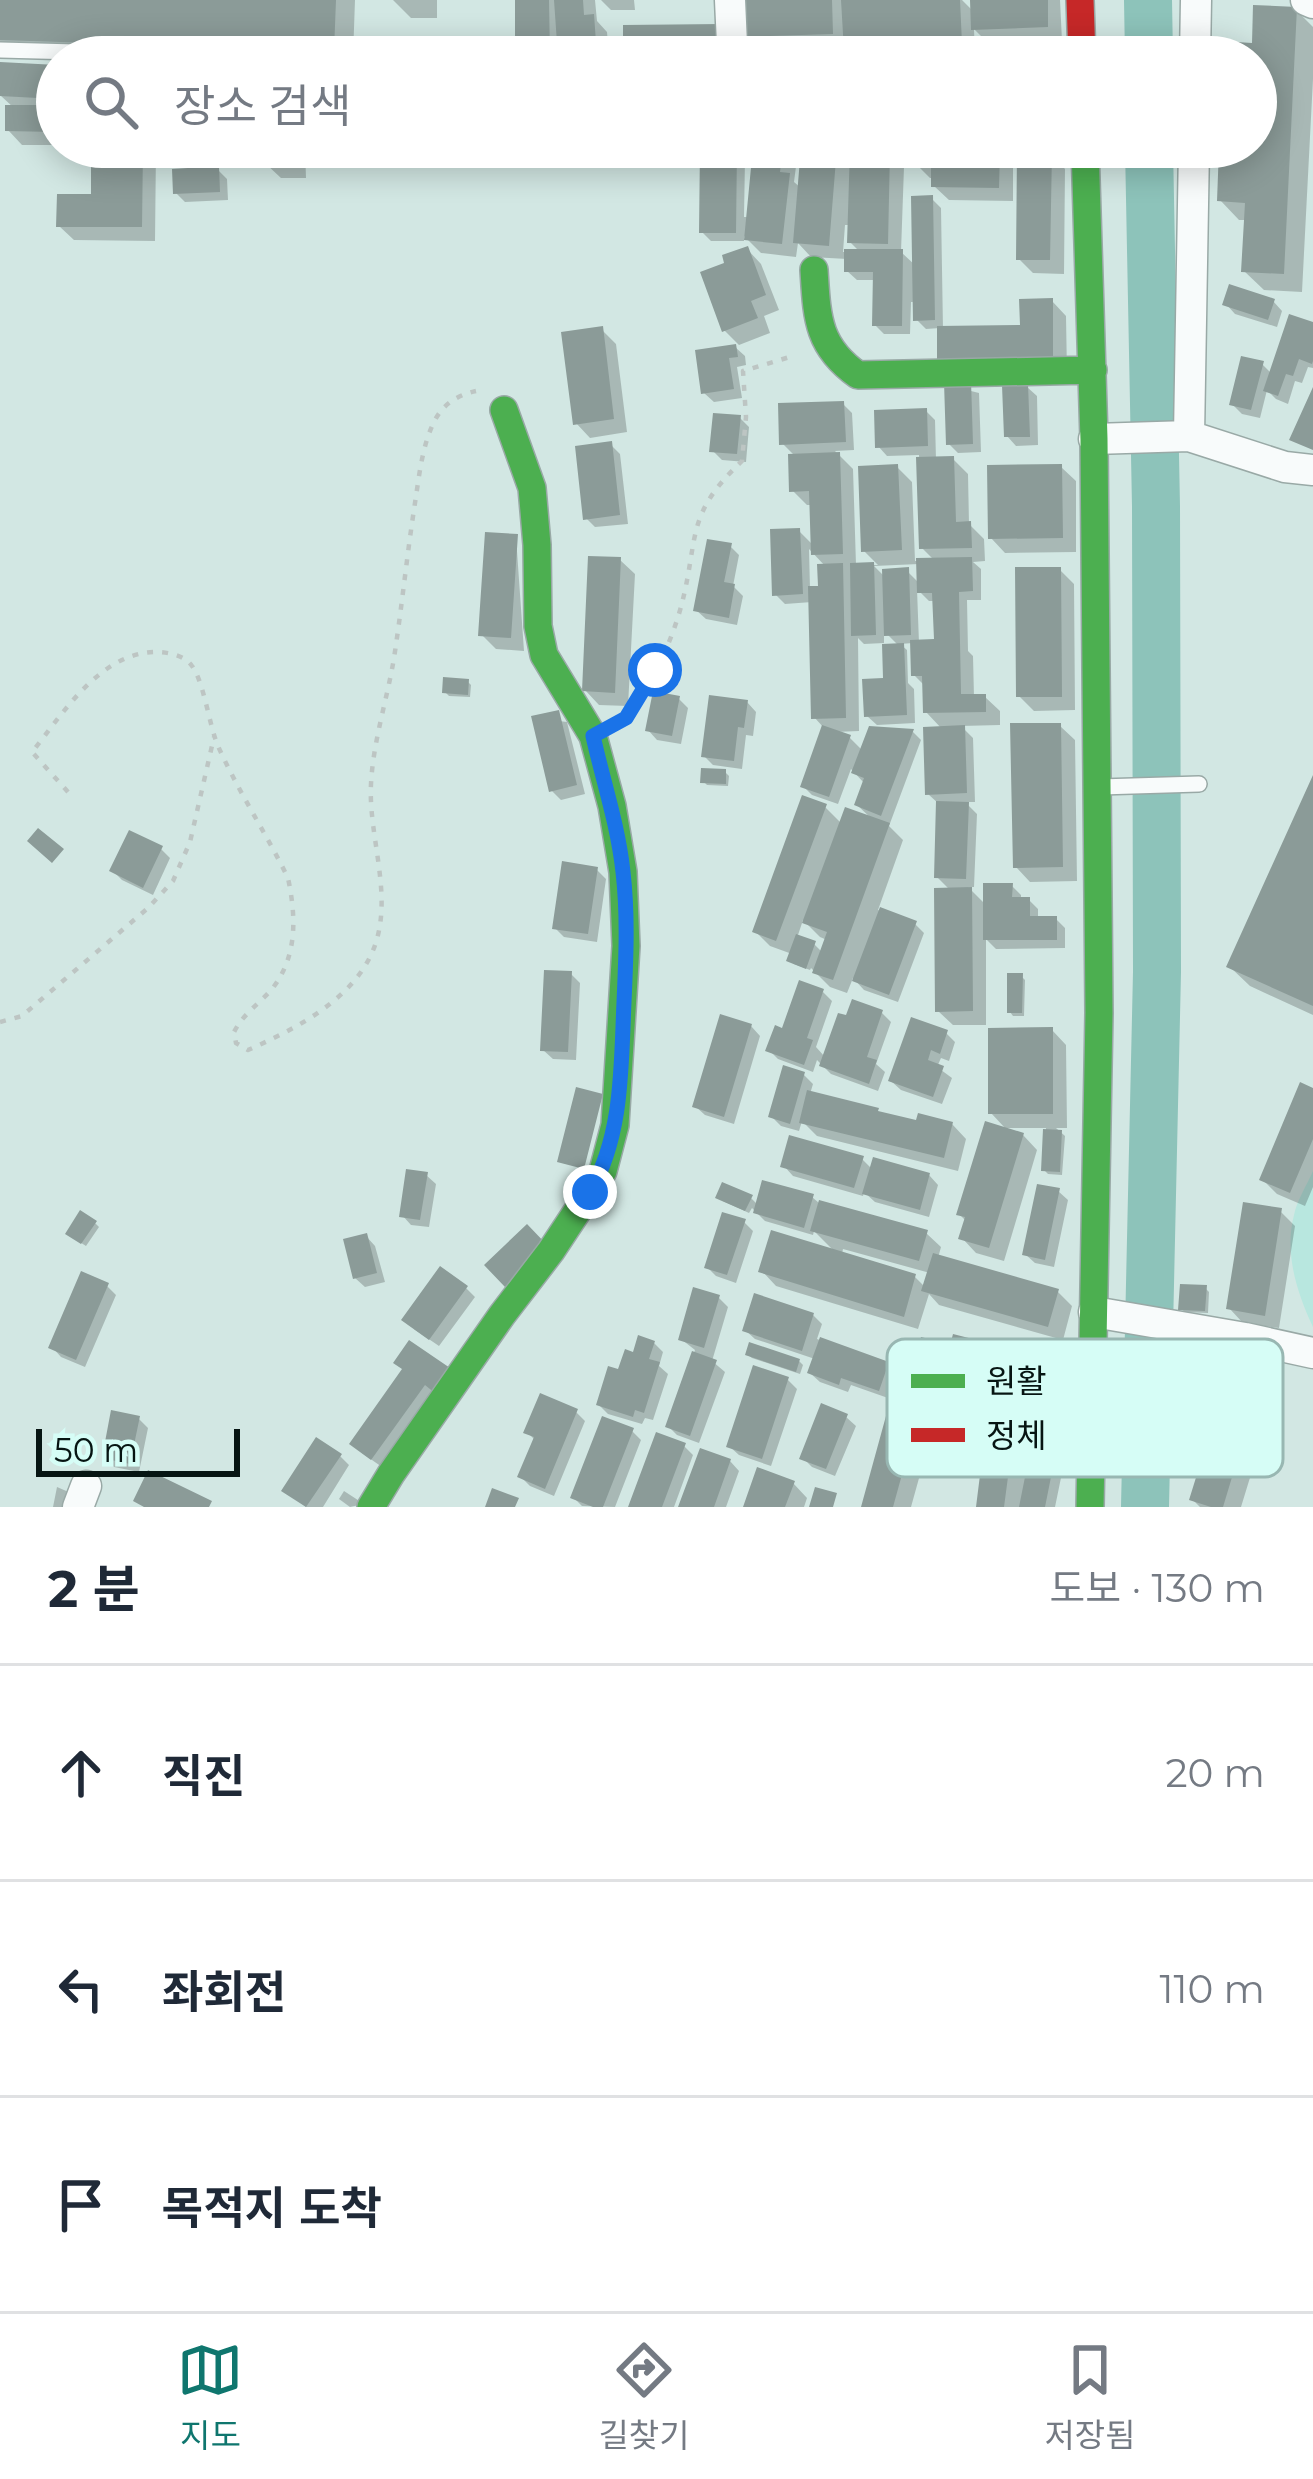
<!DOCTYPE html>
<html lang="ko">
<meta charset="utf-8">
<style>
:root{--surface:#fff;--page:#f2f2f3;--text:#1f2937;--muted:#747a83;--line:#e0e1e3;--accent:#0f766e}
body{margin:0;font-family:Montserrat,"Noto Sans KR",sans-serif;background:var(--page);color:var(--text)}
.scale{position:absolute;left:36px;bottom:30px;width:204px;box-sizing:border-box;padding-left:12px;border:6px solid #071513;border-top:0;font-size:33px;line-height:42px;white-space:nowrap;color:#071513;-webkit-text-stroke:9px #d6fdf6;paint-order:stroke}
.stop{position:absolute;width:36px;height:36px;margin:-27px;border:9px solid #1a73e8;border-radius:50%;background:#fff}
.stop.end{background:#1a73e8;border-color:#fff;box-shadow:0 3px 12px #0008}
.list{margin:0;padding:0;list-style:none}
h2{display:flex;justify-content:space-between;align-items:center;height:156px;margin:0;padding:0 48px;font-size:51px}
h2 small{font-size:39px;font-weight:400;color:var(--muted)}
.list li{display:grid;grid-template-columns:78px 1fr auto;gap:36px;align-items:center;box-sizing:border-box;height:216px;padding:0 48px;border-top:3px solid var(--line)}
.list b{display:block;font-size:45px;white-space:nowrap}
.list em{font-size:39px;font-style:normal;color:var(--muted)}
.icon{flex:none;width:66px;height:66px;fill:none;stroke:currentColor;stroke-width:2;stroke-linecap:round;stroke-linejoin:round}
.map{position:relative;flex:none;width:1313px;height:1507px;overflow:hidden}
.search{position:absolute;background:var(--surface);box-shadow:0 6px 30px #0003;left:36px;right:36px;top:36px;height:132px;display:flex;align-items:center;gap:30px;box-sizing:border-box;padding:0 42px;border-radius:66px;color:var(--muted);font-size:45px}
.sheet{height:804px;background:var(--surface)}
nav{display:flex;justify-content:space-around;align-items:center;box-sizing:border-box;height:168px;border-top:3px solid var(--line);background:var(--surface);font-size:33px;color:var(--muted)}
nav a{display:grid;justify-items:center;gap:6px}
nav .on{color:var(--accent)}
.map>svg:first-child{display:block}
</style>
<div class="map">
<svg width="1313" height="1507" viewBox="0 0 1313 1507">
<rect width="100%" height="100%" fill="#d2e7e3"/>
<path fill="#b8e7df" d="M1313,1171V1327C1297,1293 1284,1253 1294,1215C1297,1200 1307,1185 1313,1171Z"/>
<path fill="#0003" fill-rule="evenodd" d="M0,0H355L353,57L0,58Z
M393,0H437V18H411Z
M518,0H595L597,21L607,32L609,57H518Z
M601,0H634L635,10H611Z
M742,0H962L973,11V0H1060L1062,41L988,43L974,29L975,57H854L847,48L758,51L743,36Z
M1296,10L1313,27V79L1302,292L1264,290L1244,271L1247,220H1239L1220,200L1250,152V147H1256V57H1223L1254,46Z
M57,68V145H22L8,130L14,108L0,95Z
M94,147H154L156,149L155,241L74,240L59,226L94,197Z
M266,147H305L306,178H281L266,164Z
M586,147H610V161L590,160L586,157Z
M756,147H794L798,151L794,182L801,188L804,147H838L853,162L889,153L904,167L901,252L916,266L931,198L941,208L943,329L1023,328L1052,301L1066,316L1067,374L940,328L926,329L916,319V302H911L910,334H884L875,325L876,280H857L847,271V259L811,257L798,243L796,257L761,253L744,236V241H711L702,232L736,149L745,159L744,217H749ZM845,225H850V242L860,252H843Z
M916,147H968V154H998L1013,168V201L949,200L934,186V178H930L915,163Z
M1051,154L1065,169L1064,274L1033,273L1019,259Z
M217,169L227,179L228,200L185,202L176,193Z
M747,249L761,264L779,310L764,316L770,333L739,345L724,330L728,265Z
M1273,301L1282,311L1277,327L1235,314L1226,304Z
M1313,325V368L1308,367L1302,383L1295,381L1288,404L1276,399L1267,390L1260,418L1242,414L1232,404L1262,364L1272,374Z
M602,330L616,344L627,432L590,438L576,423Z
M735,347L745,356L746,365L737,367L742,398L714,402L704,393Z
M947,385L979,393L981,452L958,453L949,444Z
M1027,387L1037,396L1038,445L1016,446L1007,436Z
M843,404L852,413L854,450L835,451L853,469L856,565H878L864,551L897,467L912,482L915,561L934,560L922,548L919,455L887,456L878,446L926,411L935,420L936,460L953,459L968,474L969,524L984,539L985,561L973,562L981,569V600H967L968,651L973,656L974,697H985L1000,711V725L961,726L973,738L975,802H965L977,814L974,887H968L986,905L1012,886L1021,895V900H1029L1038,909V919H1056L1065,928V948L996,949L986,939V1025H953L938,1011L950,890L937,877L939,804L928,794L942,729L926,712L925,686L914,675L913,643L900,644L907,650L908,683L914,689L915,723L877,725L867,716L887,680L899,646L884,631V643L864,644L858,638L859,731L835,732L850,738L863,751L913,732L921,740L889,826L903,840L878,910L915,924L924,933L898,1002L864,990L853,978L847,993L830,987L811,968L810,970L794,964L790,961L792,954L770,946L755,931L825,807L842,824L873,820L857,805L865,784L851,769L838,804L812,795L803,786L824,728L814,717L812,602L785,604L775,594L799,531L813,545L812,505H807L792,490L795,456L782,443ZM809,549L826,567L821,590L810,589ZM919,564V583L907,571L885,577L874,566ZM917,589L929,601H936L941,642L919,643ZM803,920L820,937L827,940L823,953L814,944L797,938Z
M740,418L749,427L746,462L722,460L713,451Z
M611,445L620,454L628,524L595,527L586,518Z
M1061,467L1076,481V552L1005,553L991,538Z
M516,537L524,651L496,649L481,634Z
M730,546L739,555L733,586L743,596L737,625L706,619L696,610Z
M620,560L635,574L628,706L599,705L585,690Z
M1060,570L1074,584L1075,710L1034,711L1019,696Z
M467,681L471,685L470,697L449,696L445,692Z
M679,699L688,708L681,744L657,740L648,730Z
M747,702L756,712L753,736L746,735L742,769L713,765L704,756Z
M535,718L567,722L585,794L561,800L551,790Z
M1060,726L1075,740L1077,881L1030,882L1016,867Z
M725,772L729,776L728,786L707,785L703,781Z
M1313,782V1015L1250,986L1230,967Z
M161,849L170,858L153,895L122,880L113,871Z
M597,870L606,879L597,942L564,937L555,928Z
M571,974L580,983L576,1060L553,1059L543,1050Z
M1021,976L1025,980L1024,1016H1013L1010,1012Z
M823,992L832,1001L816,1047L825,1057L882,1013L891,1022L876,1064L885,1072L878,1091L831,1074L817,1060L813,1072L778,1059L769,1050Z
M751,1026L760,1036L734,1124L705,1115L695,1106Z
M1052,1030L1066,1045L1067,1128H1056L1065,1136L1062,1175L1048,1174L1044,1170L1046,1128H1005L991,1113Z
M946,1033L955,1042L949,1061L941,1058L937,1067L952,1078L942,1104L901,1090L891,1081Z
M804,1075L813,1084L810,1094L918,1124H952L966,1139L958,1171L817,1136L802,1121L799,1131L781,1126L771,1116Z
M1313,1091V1187L1305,1206L1277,1194L1262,1179Z
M1023,1135L1037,1150L1004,1261L976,1253L962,1238L967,1222L959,1214Z
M862,1159L872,1169L929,1175L938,1185L929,1217L875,1202L864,1192L863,1196L793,1176L784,1166Z
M426,1175L436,1184L429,1227L411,1225L402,1215Z
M1058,1191L1068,1200L1054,1267L1035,1263L1025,1254Z
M812,1197L819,1203L926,1233L941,1247L938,1258L1058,1292L1072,1306L1063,1340L939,1305L929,1294L918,1329L776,1286L762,1271L836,1253L814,1231L813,1235L765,1221L752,1208L749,1213L723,1201L751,1198L758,1205ZM843,1249L930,1273L926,1288L915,1277L842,1254Z
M1280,1211L1295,1226L1279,1328L1243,1323L1229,1308Z
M744,1222L753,1231L736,1283L716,1276L707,1267Z
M95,1223L99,1227L86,1246L72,1237Z
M366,1236L375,1246L385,1282L365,1287L355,1278Z
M107,1286L116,1295L85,1367L61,1357L52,1347Z
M466,1288L475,1297L439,1346L414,1329Z
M1205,1288L1209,1292L1208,1313L1185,1312L1181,1309Z
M719,1298L728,1307L712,1361L725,1372L699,1443L677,1435L668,1426L695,1350L681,1339Z
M813,1315L822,1324L817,1339L887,1364L897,1373L895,1377L913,1382L940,1344L950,1355L1030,1356L1039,1365L1065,1349L1075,1358L1073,1417L1047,1416L1038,1404L996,1393L991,1412L956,1404L940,1388L935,1410L903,1402L891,1390L888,1398L851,1385L848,1392L820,1382L810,1373L815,1359L755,1339L745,1330Z
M654,1343L663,1352L659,1366L668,1374L653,1420L645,1418L642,1424L608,1414L599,1405L635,1356Z
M748,1355L799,1361L803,1365L800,1374L752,1358Z
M397,1362L446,1400L382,1467L362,1453L404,1370Z
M788,1380L797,1389L771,1466L739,1455L729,1446Z
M1256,1394L1271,1409L1241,1507H1200L1193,1500L1217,1419L1211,1417L1197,1402Z
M891,1409L918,1416L931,1430L1014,1427L1028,1441L1024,1472L1029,1473L1061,1425L1070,1434L1055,1507H979L986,1455L945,1449L931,1435L911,1507H864Z
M576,1412L585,1421L554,1496L530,1486L521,1477L536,1441L527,1432Z
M846,1417L856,1426L835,1476L812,1467L803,1458Z
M138,1418L148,1428L139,1472L114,1467L105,1457Z
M632,1431L641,1440L615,1507L582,1506L573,1497Z
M658,1436L684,1446L693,1455L674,1507H631Z
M702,1451L730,1461L739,1471L726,1507H681Z
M340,1456L349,1465L323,1507H306L285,1490Z
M759,1471L793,1483L807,1498L804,1507H746Z
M57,1487L71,1493L68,1507H53Z
M344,1491L364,1504L350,1507L339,1499Z"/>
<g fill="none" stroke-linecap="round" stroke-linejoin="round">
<path stroke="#8dc3ba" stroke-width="48" d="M1148,0L1149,57
M1145,1507L1157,972L1156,506L1149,147"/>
</g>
<path fill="#8b9b98" d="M0,0H336L334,51L0,40Z
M515,0H549L550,57H515Z
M554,0H583L584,15L594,14L597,57H558Z
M739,0H832L833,34L740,37Z
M841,0H960L962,44L844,51Z
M970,0H1048V27L971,30Z
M1253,5L1297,7L1284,274L1241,272L1245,203L1217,201L1219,148L1247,149V147H1256V57H1220L1221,41L1252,43Z
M722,24V57H623V25Z
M0,62L57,65V99L0,96Z
M5,105H57V132L5,131Z
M91,147H143L142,227H56L57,194H91Z
M263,147H292V165H263Z
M700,147H737L736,233H699Z
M753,147H783L780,172L790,173L782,244L744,240Z
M801,147H837L829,246L793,243Z
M913,147L1000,151L999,188L931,187V165H912Z
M850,149L890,150L888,244L847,243Z
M1017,151H1052L1050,260H1016Z
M219,166L220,192L173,194L172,169Z
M933,195L935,320L913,321L911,196Z
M748,246L766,295L751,301L758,318L722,332L700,272L724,263L722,255Z
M844,249H903L902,326H872L873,272H844Z
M1229,284L1275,299L1268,320L1222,305Z
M1053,298V360L937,361V326L1020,325L1019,299Z
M1289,314L1313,322V361L1312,364L1299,359L1293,376L1286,374L1278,396L1263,391Z
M603,326L614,419L573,425L561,332Z
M736,344L738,357L729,358L734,389L701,394L695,350Z
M1241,356L1264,361L1251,410L1229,405Z
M971,381L973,444L946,445L944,382Z
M1028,384L1030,437H1004L1002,385Z
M1313,387V450L1289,440Z
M844,401L846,442L779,445L778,403Z
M927,408L928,446L875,448L874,410Z
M713,413L741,415L737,454L709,452Z
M612,441L620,515L583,520L575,446Z
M840,452L843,554L811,555L809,491L789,492L788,454Z
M954,456L956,522L971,521L972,548L919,549L916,457Z
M898,464L902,550L861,552L858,466Z
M1062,464L1063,538L988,539L987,465Z
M800,528L803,594L772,596L770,529Z
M485,532L518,534L511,638L478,636Z
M707,539L732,543L724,582L735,584L729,618L693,611Z
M588,556L621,557L615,693L582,691Z
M972,557L973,591L959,592L961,694H986V712L923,713L922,676H911L910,640L934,639L932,593H917L916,558Z
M874,562L876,635L851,636L850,563Z
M843,563L846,718L811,719L808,586H818L817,564Z
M909,567L911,635L884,636L882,569Z
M1015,567H1061L1062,697H1016Z
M904,643L907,715L864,717L862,679L883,678L882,644Z
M443,677L469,679L468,695L442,693Z
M653,691L680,696L672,736L645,731Z
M709,695L748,700L744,728L738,727L734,761L701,757Z
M559,710L577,785L549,792L531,716Z
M1010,723H1061L1063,867L1013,868Z
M822,725L851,735L829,797L800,787Z
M965,725L967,793L925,795L923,727Z
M869,726L914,729L881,816L854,805L864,778L851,773Z
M701,768L726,769V784L700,783Z
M1313,775V1006L1226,967Z
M802,795L827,804L776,941L752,932Z
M936,801L969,802L966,879L934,878Z
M845,807L890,823L833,980L812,973L827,932L802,923Z
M38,828L64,849L52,863L27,841Z
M129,830L163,846L143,888L109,871Z
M562,861L598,867L588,934L552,929Z
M983,883H1013L1012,897H1030V916H1057V940H983Z
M972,887L973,1011L935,1012L934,888Z
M880,907L917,921L889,995L852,981Z
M796,934L816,941L806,969L786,961Z
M544,970L572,971L568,1052L540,1051Z
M1007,973H1023L1022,1013H1007Z
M799,980L824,989L807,1038L813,1040L804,1065L765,1051L775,1025L782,1028Z
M852,999L883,1010L867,1057L877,1060L869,1084L819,1066L838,1013L846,1015Z
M720,1014L752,1024L724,1117L692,1107Z
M911,1017L948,1030L940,1054L931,1050L928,1060L944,1066L933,1097L888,1081Z
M1053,1027V1114H988V1028Z
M783,1065L805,1072L790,1124L768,1117Z
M1300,1082L1313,1088V1139L1290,1193L1259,1180Z
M576,1087L603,1094L584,1169L557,1162Z
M807,1090L879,1108L878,1111L916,1120L918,1113L953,1122L944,1158L799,1123Z
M985,1121L1024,1133L989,1248L958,1239L965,1217L956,1215Z
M1043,1129L1062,1130L1060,1172L1041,1171Z
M789,1135L864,1156L854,1188L780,1167Z
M873,1157L930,1173L920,1210L862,1194Z
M406,1169L428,1172L420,1220L399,1217Z
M762,1180L814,1194L804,1228L753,1213Z
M722,1182L753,1195L745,1211L715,1198Z
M1037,1184L1060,1188L1045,1260L1022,1255Z
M819,1200L928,1230L919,1261L810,1231Z
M1243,1202L1282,1208L1265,1316L1226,1309Z
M80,1210L97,1221L81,1244L65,1234Z
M722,1212L746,1219L727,1275L704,1268Z
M527,1224L548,1246L505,1287L484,1265Z
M771,1230L916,1274L904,1317L758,1272Z
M367,1233L377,1273L353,1279L343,1239Z
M933,1253L1059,1289L1048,1327L921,1291Z
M440,1266L468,1286L429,1340L401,1320Z
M81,1271L109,1283L76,1360L48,1348Z
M1180,1284L1207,1285L1205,1311L1178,1310Z
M693,1287L720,1295L704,1348L678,1340Z
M754,1293L814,1313L802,1351L742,1331Z
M953,1334L1032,1354L1022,1391L982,1381L977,1400L938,1390Z
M638,1335L655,1341L649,1359L660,1362L644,1413L635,1410L633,1417L596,1405L608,1366L618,1369L625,1349L633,1352Z
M820,1337L889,1362L879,1391L841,1378L839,1385L807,1373Z
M921,1337L941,1342L926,1403L891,1394L896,1374L910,1378Z
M409,1340L453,1370L436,1394L425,1385L371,1460L349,1444L402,1369L393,1363Z
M749,1342L800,1359L796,1372L745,1355Z
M692,1351L717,1360L690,1436L665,1427Z
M753,1365L789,1377L762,1459L726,1447Z
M1202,1375L1258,1391L1223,1507H1211L1189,1500L1217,1410L1193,1403Z
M540,1393L578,1409L545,1489L517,1477L534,1437L523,1433Z
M821,1403L848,1414L826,1469L799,1459Z
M889,1405L919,1413L893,1507H861Z
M111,1410L140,1416L130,1464L102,1458Z
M930,1414L1015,1424L1004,1507H976L984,1443L928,1436Z
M602,1416L634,1428L603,1507H593L570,1498Z
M1037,1417L1062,1422L1045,1507H1019Z
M656,1432L686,1443L662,1507H628Z
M316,1437L342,1454L306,1507L281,1491Z
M700,1448L731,1459L714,1507H678Z
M757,1467L795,1481L785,1507H743Z
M148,1470L212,1501L209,1507H144L133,1501Z
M815,1487L837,1493L833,1507H809Z
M492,1488L519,1498L515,1507H485Z"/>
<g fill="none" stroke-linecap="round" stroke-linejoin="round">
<g stroke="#99a9a6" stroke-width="18">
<path id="lane" d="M0,50L270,57
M1100,787L1199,784"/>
</g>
<g stroke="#99a9a6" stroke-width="33">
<path id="street" d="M730,0L732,44L735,56L740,57
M1306,0L1313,3
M935,57L1082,55
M1195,57L1196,0
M1189,436L1194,147
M1094,439L1189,436L1285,467L1313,470
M1094,1312L1245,1338L1313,1353
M78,1507L86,1486"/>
</g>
<g stroke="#99a9a6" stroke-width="30">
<path id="fast" d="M1085,147L1094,439L1099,1013L1090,1507
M814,270C817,317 817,346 858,375L1093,370
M371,1507L391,1474L502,1315L551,1251L590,1192L603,1171L615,1125L626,946L623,872L612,806L593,736L544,655L538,626L537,545L532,488L504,410"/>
</g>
<g stroke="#99a9a6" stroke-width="30">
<path id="jam" d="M1080,0L1082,57"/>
</g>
<path stroke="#bdc5c3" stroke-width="4.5" stroke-dasharray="6 9" stroke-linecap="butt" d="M623,719C650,689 672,642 682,603C699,536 685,515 742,461L746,417L743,371L793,356
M68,792L32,752C64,712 102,650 159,652C172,653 185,656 192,666C204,682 209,725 218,746C238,791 266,833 288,878C296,916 298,956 272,989C259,1004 243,1014 234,1032L236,1043L248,1050C293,1030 347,1003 370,957C397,903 368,840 371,784C373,742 387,700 394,658C402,606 407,554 415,503C419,477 422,446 434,422C442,405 457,395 476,391
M0,1022L22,1016L148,908L173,881L190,842L214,737"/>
<use href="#lane" stroke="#f8fbfb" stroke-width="15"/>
<use href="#street" stroke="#f8fbfb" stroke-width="30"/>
<use href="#fast" stroke="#4caf50" stroke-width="27"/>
<use href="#jam" stroke="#c62828" stroke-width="27"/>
</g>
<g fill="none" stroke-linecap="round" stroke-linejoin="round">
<path stroke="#1a73e8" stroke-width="15" d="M590,1192C623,1135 621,1066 624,1002C626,959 628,915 623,872C618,825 603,781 593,736L626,718L655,670"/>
</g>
<rect x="887" y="1339" width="396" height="138" rx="18" fill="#d6fdf6" stroke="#98b7b2" stroke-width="3"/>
<rect x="911" y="1374" width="54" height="14" fill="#4caf50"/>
<rect x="911" y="1428" width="54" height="14" fill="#c62828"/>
<g font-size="33" fill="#071513">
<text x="986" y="1393">원활</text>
<text x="986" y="1447">정체</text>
</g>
</svg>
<div class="scale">50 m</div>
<div class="stop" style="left:655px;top:670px"></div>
<div class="stop end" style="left:590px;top:1192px"></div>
<div class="search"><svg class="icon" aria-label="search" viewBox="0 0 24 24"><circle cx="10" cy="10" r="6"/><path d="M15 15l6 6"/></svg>장소 검색</div>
</div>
<section class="sheet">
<h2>2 분<small>도보 · 130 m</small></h2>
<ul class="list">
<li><svg class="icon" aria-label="ahead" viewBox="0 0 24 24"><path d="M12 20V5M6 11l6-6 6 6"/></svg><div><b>직진</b></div><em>20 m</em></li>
<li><svg class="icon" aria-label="left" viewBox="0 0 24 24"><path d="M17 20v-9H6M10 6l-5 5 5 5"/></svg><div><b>좌회전</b></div><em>110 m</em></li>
<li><svg class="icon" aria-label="arrive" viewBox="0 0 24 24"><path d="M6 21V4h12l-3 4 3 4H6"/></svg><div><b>목적지 도착</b></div></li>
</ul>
</section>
<nav>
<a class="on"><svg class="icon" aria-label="map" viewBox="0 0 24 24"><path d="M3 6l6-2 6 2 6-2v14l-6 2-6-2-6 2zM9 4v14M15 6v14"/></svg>지도</a>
<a><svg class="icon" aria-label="directions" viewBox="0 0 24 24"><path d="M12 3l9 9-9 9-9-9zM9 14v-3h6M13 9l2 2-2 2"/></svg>길찾기</a>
<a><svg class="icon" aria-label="saved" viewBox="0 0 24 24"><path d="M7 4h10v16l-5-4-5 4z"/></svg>저장됨</a>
</nav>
